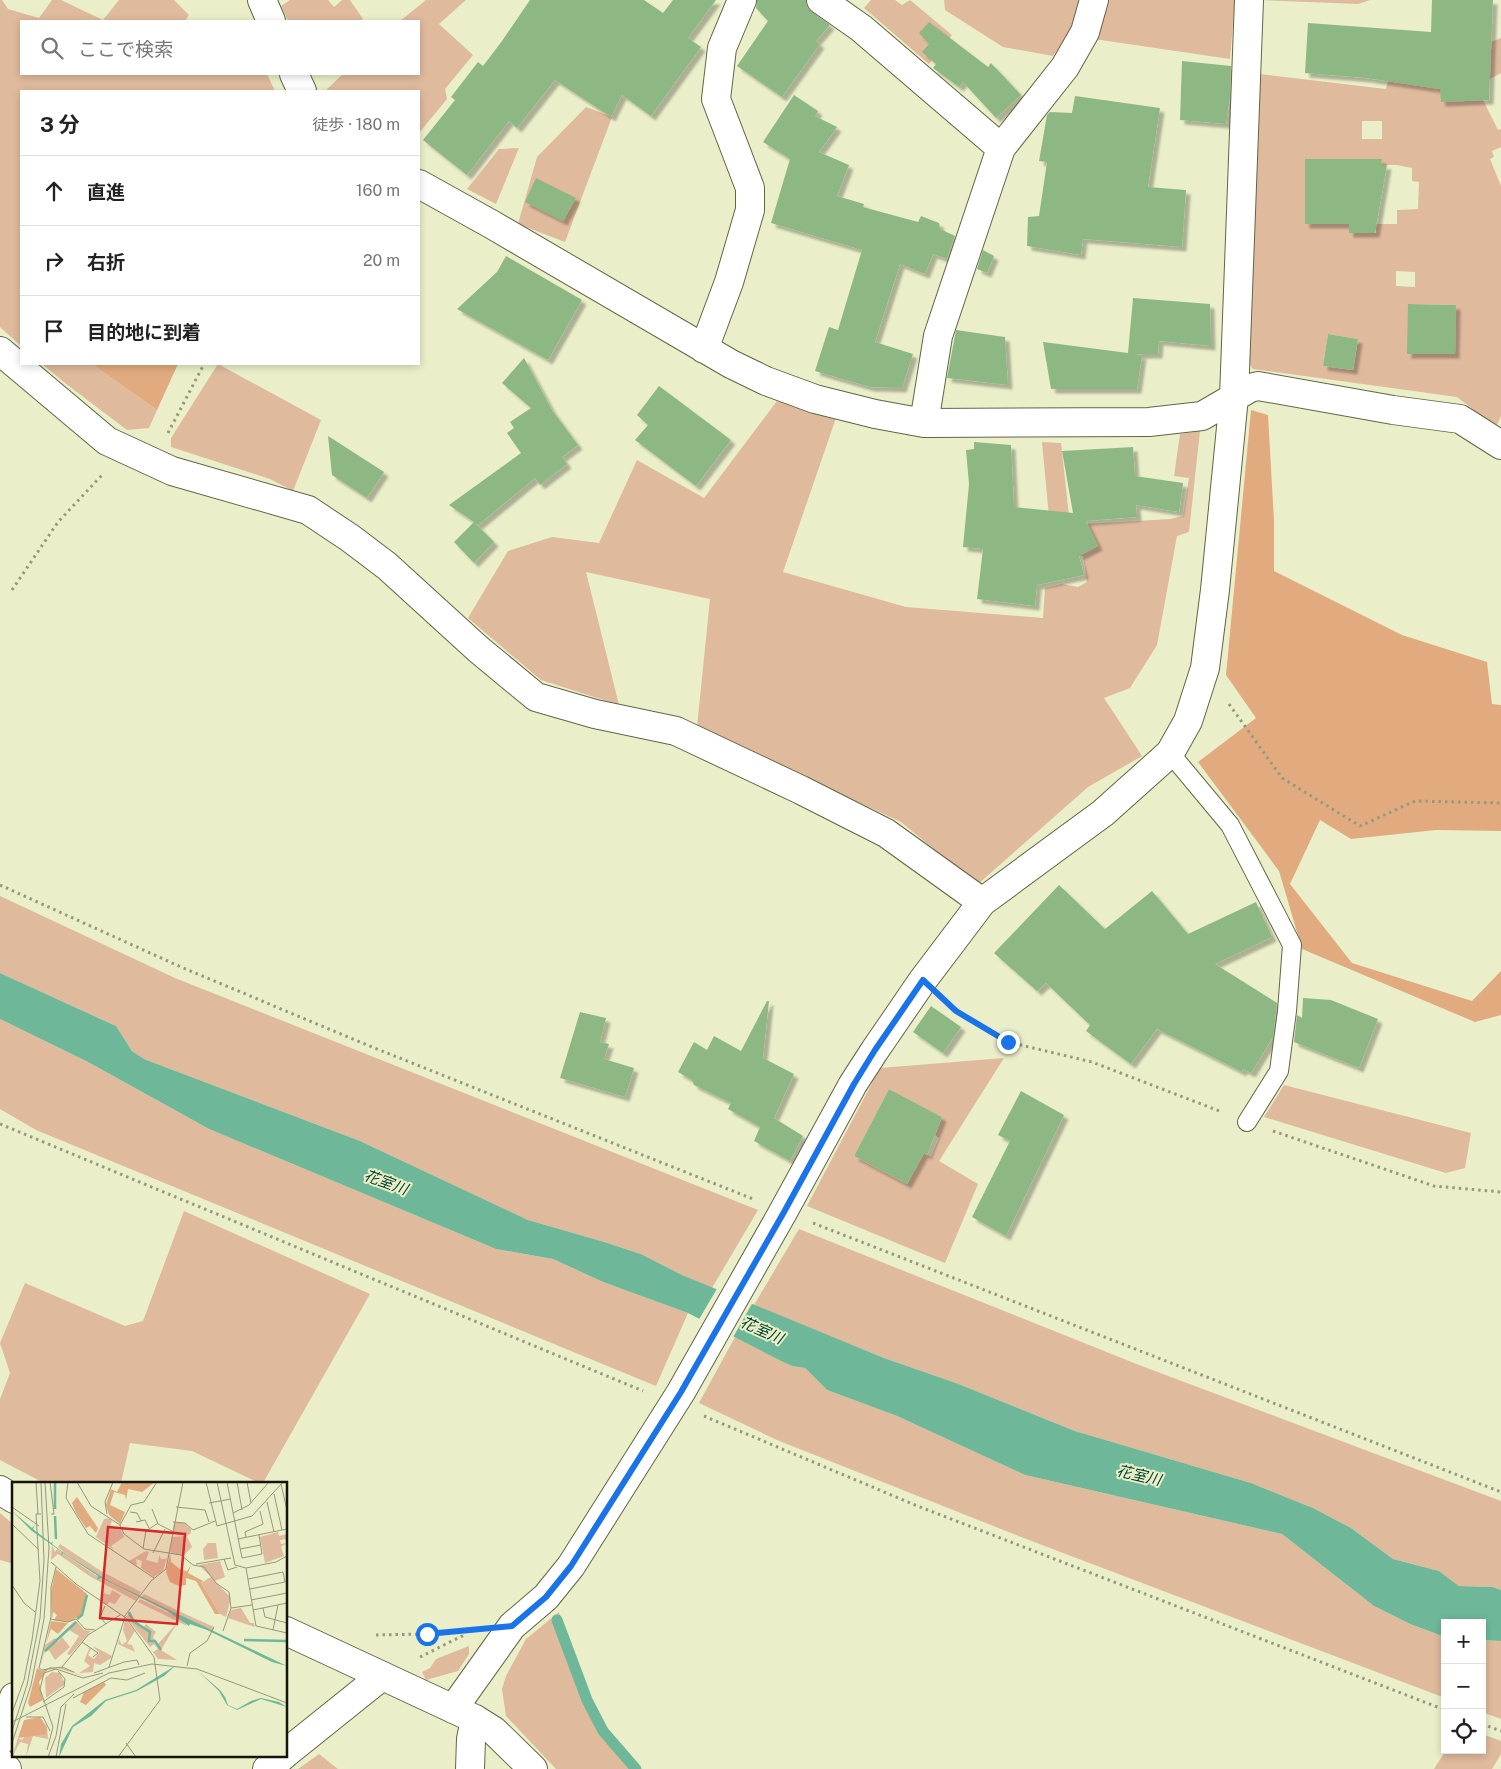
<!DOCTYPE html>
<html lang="ja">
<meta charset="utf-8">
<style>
:root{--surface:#fff;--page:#f2f2f2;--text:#222;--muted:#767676;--line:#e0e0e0}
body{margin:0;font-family:"Public Sans","Noto Sans JP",sans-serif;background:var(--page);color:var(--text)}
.controls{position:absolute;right:15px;bottom:15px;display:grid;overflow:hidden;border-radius:0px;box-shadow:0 2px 8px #0003}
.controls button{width:45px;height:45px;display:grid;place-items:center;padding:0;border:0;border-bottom:1px solid var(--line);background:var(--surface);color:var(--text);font:25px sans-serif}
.stop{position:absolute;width:15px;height:15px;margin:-11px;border:4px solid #1a73e8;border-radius:50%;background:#fff}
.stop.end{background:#1a73e8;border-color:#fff;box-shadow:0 1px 5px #0008}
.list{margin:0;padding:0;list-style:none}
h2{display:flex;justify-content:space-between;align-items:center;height:65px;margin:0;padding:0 20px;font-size:21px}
h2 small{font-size:16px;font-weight:400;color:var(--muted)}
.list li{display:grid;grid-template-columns:32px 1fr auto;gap:15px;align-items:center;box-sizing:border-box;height:70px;padding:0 20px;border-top:1px solid var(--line)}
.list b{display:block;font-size:19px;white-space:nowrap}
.list em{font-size:16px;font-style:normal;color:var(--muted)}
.icon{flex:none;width:28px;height:28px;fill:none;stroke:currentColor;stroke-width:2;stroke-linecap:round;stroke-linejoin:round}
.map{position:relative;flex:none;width:1501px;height:1769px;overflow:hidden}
.search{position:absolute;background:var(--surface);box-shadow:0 2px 8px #0003;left:20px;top:20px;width:400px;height:55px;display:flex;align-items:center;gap:12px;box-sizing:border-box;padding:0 18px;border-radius:0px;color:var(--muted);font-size:19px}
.panel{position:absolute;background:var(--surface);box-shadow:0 2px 8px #0003;left:20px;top:90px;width:400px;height:275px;border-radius:0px}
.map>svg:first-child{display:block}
</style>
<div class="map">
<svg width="1501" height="1769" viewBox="0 0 1501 1769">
<defs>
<filter id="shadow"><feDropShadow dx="4.5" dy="4.5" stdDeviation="1" flood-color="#0004"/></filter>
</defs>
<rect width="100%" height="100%" fill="#eaefc9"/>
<path fill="#dfba9d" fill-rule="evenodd" d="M0,0H2L8,9L39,18L52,0H61L103,20L119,0H174L189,15L185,21H21V74H267L275,91H21V346L0,327Z
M290,0H328L334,7L342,0H350L363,19L360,21H288L281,6Z
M426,0H466L439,24L473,55L445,89L447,99L419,133V91H325L343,74H419V21H400Z
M871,0H895L902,5L910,0L952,35L929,64L864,8Z
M944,0H1081L1072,31L1053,56L1003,47L945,10Z
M1105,0H1235L1230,59L1094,39Z
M1258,0H1370L1358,4Z
M1501,38V73L1488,80L1482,98L1498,130L1501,129V147L1492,151L1494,157L1490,159L1501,186V416L1496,427L1457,397L1253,369L1246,359L1259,74L1386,89L1393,57L1467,51ZM1362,121H1382V139H1362ZM1305,159H1319V165H1397L1412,168V181L1419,182L1418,209L1397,210V224H1376V233H1349V224ZM1396,271L1415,272V287L1396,286ZM1408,304L1456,305L1454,354L1408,353ZM1328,334L1358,339L1353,370L1323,366Z
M586,107L612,117L565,242L518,224L537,157Z
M519,148L496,204L467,189L499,149Z
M42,364H92L157,410L149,428L127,430L65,383Z
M218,364L321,420L293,491L270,479L171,447V438Z
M777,401L836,418L783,572L906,607L1043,618L1045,588L1062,584L1078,587L1087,582L1083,556H1071L1050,527L1042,442L1061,443L1070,525L1170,519L1183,516L1189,478L1174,476L1180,434L1200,431L1189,532L1177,536L1157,645L1130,688L1104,698L1142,756L1088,787L977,885L901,822L697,727L710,599L586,572L619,705L541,680L468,618L508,551L552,537L599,543L637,460L704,498Z
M0,896L175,978L758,1210L712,1288L682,1275L641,1254L601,1241L528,1220L360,1141L144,1059L132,1051L116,1026L0,973Z
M0,1019L88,1062L209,1129L496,1249L553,1259L603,1282L688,1313L656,1386L36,1130L0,1109Z
M1004,1058L939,1161L978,1184L945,1263L807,1206L880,1068ZM889,1089L942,1117L935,1135L939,1138L931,1157L924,1153L907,1184L854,1156Z
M1284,1085L1471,1133L1465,1168L1446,1173L1264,1117Z
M184,1211L370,1294L263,1483H259L192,1451L130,1443L121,1483H44L0,1460V1399L10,1373L0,1343L25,1283L125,1326L143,1321Z
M799,1229L1139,1365L1501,1501V1590L1493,1587L1459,1586L1439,1571L1393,1559L1351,1528L1313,1508L1251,1483L1075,1431L956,1383L884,1358L754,1305Z
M735,1337L781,1361L792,1366L805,1368L827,1390L897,1416L1025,1475L1282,1534L1374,1606L1410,1624L1445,1637V1698L1021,1537L777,1440L699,1403Z
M0,1513L14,1525V1564L0,1560Z
M559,1612L593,1713L633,1769H556L506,1716L502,1689L506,1676L526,1639Z
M1482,1640L1501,1641V1719L1482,1712Z
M469,1646V1654L458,1671L426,1680L422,1672L430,1668L436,1659Z
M1482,1734L1501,1741V1754L1492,1769H1434L1446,1750H1482Z
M319,1754L338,1769H298Z"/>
<path fill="#e2ab7f" d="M92,364H178L157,410Z
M1251,410L1268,415L1274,521V571L1402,635L1487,662L1492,704L1501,705V831L1436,830L1351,839L1320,820L1290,884L1352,963L1472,1001L1501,971V1015L1475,1022L1302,949L1279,871L1198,762L1256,718L1226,675Z"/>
<path fill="#6eb899" d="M0,973L116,1026L132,1051L144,1059L360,1141L528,1220L601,1241L641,1254L682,1275L884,1358L956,1383L1075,1431L1251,1483L1313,1508L1351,1528L1393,1559L1439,1571L1459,1586L1493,1587L1501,1590V1641L1482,1640V1623H1445V1637L1410,1624L1374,1606L1282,1534L1025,1475L897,1416L827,1390L805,1368L792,1366L781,1361L688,1313L603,1282L553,1259L496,1249L209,1129L88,1062L0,1019Z"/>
<path fill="#eaefc9" d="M718,1287L753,1302L732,1339L698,1321Z"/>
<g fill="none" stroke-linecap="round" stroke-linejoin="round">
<path stroke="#6eb899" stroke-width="11" d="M557,1620L587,1700L603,1731L636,1769"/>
</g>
<path fill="#8eb883" filter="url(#shadow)" d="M530,0H644L663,13L673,0H716L688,38L701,47L651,116L622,95L611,117L555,80L517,128L509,121L467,175L423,140L455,100L451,97L478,62L483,66L502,41Z
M757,0H806L807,7L812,12L830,25L816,41L820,44L782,97L737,66L768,21L756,8Z
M1432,0H1493L1489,100L1441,102L1440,89L1366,78L1305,73L1308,23L1431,32Z
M929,22L988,67L991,63L1021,95L996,118L963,82L959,87L933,68L936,64L922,52L929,44L919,33Z
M1182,61L1231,66L1230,97L1226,124L1180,120Z
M794,95L818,111L815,116L837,127L819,152L849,165L837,196L864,204L863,207L918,222L921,216L939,223L940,229L955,236L947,259L933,254L925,274L900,264L875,342L913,354L902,388L870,387L815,371L829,327L838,330L862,250L771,223L790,159L763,142Z
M1075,96L1160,108L1148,187L1186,190L1182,247L1083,239L1081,255L1027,246L1028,217L1039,216L1047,162L1039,161L1047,115L1050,112L1072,113Z
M1305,159H1382L1381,165H1387L1375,233H1349V224H1305Z
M536,178L576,198L563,221L525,202Z
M983,250L994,256L987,273L977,269Z
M506,256L582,300L548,360L457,309L497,272Z
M1133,298L1210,304L1211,346L1159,341L1158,354H1134L1142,355L1137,389H1051L1043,342L1128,353Z
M1408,304L1456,305L1455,354H1407Z
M956,330L1005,337L1008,385L947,378Z
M1328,334L1358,339L1353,370L1323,366Z
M524,358L552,410L578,445L562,457L567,464L540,485L535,478L478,525L475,523L494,542L474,563L454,542L474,522L449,505L521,453L507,433L514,428L510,422L531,408L502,383Z
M659,386L731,440L696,486L635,440L648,425L637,415Z
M328,436L384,472L367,498L332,475Z
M974,442L1011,445L1014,507L1073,513L1062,451L1133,447L1135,476L1183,483L1179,512L1136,505L1137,517L1086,521L1098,546L1079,556L1084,575L1037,585L1035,606L977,599L983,549L963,547L969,484L966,450L974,449Z
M1059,885L1105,929L1152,891L1188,934L1256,902L1272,937L1215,964L1277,1003L1273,1037L1251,1073L1243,1069L1242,1072L1157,1029L1131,1064L1086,1031L1090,1025L1046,983L1037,991L994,953Z
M1303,998L1331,1000L1378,1019L1359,1068L1294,1042L1297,1015L1302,1018Z
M767,1001H769L763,1058L794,1074L774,1118L803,1136L790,1161L754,1141L760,1127L728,1109L731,1103L694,1085L692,1080L678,1072L694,1042L707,1050L714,1036L741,1051Z
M931,1006L961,1027L943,1053L913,1032Z
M580,1012L606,1018L600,1042L609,1044L604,1059L634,1068L625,1097L560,1078Z
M889,1089L942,1117L927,1155L924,1153L907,1184L854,1156Z
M1021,1091L1064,1115L1006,1236L972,1217L1010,1141L998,1135Z"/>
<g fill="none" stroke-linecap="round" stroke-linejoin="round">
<g stroke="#626545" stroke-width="20">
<path id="service" d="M1170,753L1230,825L1292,945L1287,1011L1279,1071L1247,1122"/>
</g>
<g stroke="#626545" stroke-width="30">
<path id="minor" d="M262,0L271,21
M821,0L861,28L1001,148
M294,74L302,91
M419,184L491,224L731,364L766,381L815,399L875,414L924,423L1149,422L1202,416L1250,388L1258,386L1393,410L1460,419L1501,445
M704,349L729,282L750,210V188L716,99L722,48L742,0
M0,351L107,441L172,471L308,510L350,538L387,566L478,649L536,697L595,714L676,731L801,790L886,833L982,902
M924,423L938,336L1001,148L1065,67L1085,32L1094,0
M0,1490L14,1499
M286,1631L475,1719L494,1731L533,1769
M453,1709L512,1626L546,1597L571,1566L681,1392L783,1212L853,1084L875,1050L923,980L982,902L1103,813L1170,753L1188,721L1205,668L1215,590L1234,397L1249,0
M0,1741L14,1697
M286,1753L382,1676
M0,1762L7,1769
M267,1769L284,1755
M470,1769L471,1739L475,1719"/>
</g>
<path stroke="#969a7d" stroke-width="3" stroke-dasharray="2.5 4" stroke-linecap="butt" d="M168,433L204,364
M12,590L58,522L102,475
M1229,704L1282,778L1360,826L1415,801L1501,803
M0,885L181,967L367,1045L753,1199
M947,1003L956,1011L1008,1042L1092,1062L1222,1112
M0,1124L643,1391
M1273,1131L1434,1186L1501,1192
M813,1223L1501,1492
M704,1416L915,1505L1445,1710
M376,1635L427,1634L469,1629
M420,1657L464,1635
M1482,1724L1501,1731"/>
<use href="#service" stroke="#fff" stroke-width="18"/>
<use href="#minor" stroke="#fff" stroke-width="28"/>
</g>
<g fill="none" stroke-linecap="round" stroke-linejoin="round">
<path stroke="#1a73e8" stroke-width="6" d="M427,1634L512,1626L546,1597L571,1566L681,1392L784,1212L854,1084L875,1050L923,980L956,1011L1008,1042"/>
</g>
<g text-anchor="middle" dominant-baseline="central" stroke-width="4" stroke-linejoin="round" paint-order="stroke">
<g font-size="15" font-style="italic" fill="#00402c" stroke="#eaefc9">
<text transform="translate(386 1182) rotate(20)">花室川</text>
<text transform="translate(762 1330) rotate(24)">花室川</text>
<text transform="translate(1139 1475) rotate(13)">花室川</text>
</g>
</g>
<g transform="translate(12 1482)">
<rect width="275" height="275" fill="#eaefc9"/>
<path d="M98,36L100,39L97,46L109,48L112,55L99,64L102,68L84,55L92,37ZM162,40L173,41L179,47V51L175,54L180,65L171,74L158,70L160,55L173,54L172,50L160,51ZM266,50L267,54L275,52V57L268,58L269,62L275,61L269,65L272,74L253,81L248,55ZM196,61H204L206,76L192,78L191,67ZM48,62L89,89L129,110L127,114L99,100L55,73L46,65ZM40,63L43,70L45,67L83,93L126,115L124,119L79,95L46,72L39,78ZM134,69L137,70L134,78L146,81L147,73L149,77H154L156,73L151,89L142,95L129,86L130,79L124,77L125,84L117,79ZM208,79L213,95L203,99L187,83ZM199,95L219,116L214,135L208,132L189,101ZM100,108L109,113L103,122L97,120L95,123L89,119L90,114L92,111L98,113ZM132,112L173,132L202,145L200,149L177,139L129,115ZM128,117L168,136L175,144L126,120ZM229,126L238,141H242L243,145L216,136L219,128ZM118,130L126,143L132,145L134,142L144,150L141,155L145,163L165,141L149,168L165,178L146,177L141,170L146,167L142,162L138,165L114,135ZM113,137L123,149L115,162L120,163L123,170L106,162L107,157L110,163L115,159L111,148ZM64,139L72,148L79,149L58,173L55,172L67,154L57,148ZM50,155L58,165L43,178L37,168L32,171L28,187L33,163L43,156L46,160ZM81,164L100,174L99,176L88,183L82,181L81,190L67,191L78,184L72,179L77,167L75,165L79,167L76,173L82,177L87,171ZM40,190L48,191L53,202L34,216L33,196ZM35,245L36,257L21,254L14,275L16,262L8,260L0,275L6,256L10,258L15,252Z" fill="#dfba9d"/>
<path d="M110,0H143L130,10L116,7L114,18L113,13L102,10L98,23L113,30L108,42L97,33L94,23L99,7L105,10ZM65,15L86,46L84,51L78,44L74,46L64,31L60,21ZM158,72L159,80L169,88L175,89L179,83L176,91L191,99L189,101L208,132H203L184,99L174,96V103L167,104L158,100L154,90ZM44,87L75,112L69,133L57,140L42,138L45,133L41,130L40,137L39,110ZM39,139L56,141L46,152L39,147L34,162ZM38,185L50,186L75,195L46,186L36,187L27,200L31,218L18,225L16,221L25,186L30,189ZM92,200L94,203L74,223L68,220L72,210ZM28,235L35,245L34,252L6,256L12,238Z" fill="#e2ab7f"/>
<path d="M0,29L20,46L23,43L21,47L39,61L41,59L40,62L55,73L99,100L275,184L260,180L195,148L178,142L177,144L155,129L89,96L85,98L86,94L51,71L49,74L50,70L20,49ZM161,185L186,189L208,208L213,215L216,223L225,227L239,219L249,216L267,220L275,225L249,217L225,228L215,223L207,209L186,189L162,185L152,194L125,209L94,219L79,234L61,245L47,275L49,262L60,244L93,218L124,208Z" fill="#6eb899"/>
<path fill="none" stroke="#6eb899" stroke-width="2.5" d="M43,0V27M43,34L44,57M117,130L121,139L138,150L137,159H143L149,168M65,137L70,133L75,113M232,158L275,159M33,169L64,140"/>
<path fill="none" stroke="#94987c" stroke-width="1" d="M24,0L26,32M38,0L42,32H39M56,0L54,16L76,52L142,96M65,0L79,24L108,43L112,52L132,67L169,73L181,83L192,85L204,101L217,110L219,126M194,0L205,44L240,34L271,0M205,0L223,83L234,86L264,80L275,74M215,0L230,76L250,72L247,53M225,0L230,28M235,0L239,21M269,2L275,28M262,12L270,48M255,20L262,50M197,21L219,17M0,25L27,44M164,25L193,28L197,40M140,27L146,42L160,49M118,30L125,31L129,39M221,31L237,23L257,0M95,32L93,20L101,0M124,40L133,38L137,46M161,40L173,41L181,48L203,39M0,42L27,68M108,43L119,23L132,20L145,0M234,55L233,50L251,42L248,29M226,57L275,47M131,66L134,49L146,41M228,67L249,63M141,71L153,47M212,77L216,88L225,85M39,80L64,102L114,136L142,175L148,218L106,275M184,82L219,76M44,85L39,105V135L27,186L30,188L50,185L62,190M234,86L244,144L275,151M236,97L271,90L273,100L238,107M0,103L12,121L23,130M239,118L275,111M93,124L88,135L94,142M251,126L253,135L275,141M241,128L275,121M112,135L139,99L154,87L171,0M38,137L56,140L64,137L73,147L83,148M261,148L266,123M211,149L219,126L240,123M70,160L86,171L81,175M175,184L178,171L195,159L202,145M50,185L76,153L108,133M97,185L113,135M82,191L112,180L125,178L127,183M61,216L99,196L115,198L133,191M31,220L52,205L53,197L46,189M0,231L12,198L20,158L28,99L24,32H29M14,235H31L38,249M0,240L97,191L140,182L185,187L275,221M0,249L15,203L28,136L32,79L29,0M0,261L19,203L32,137L37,66L33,0M114,261L124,275M35,268L41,245L28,207L32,191L44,187L71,196L91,191M36,275L44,254L49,225L62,212M44,275L54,222"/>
<path fill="#d62828" fill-opacity="0.15" stroke="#d62828" stroke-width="2.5" d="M96,45L173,52L165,142L88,136Z"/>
<rect width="275" height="275" fill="none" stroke="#141508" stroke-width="2.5"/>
</g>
</svg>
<div class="controls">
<button>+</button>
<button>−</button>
<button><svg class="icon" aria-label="locate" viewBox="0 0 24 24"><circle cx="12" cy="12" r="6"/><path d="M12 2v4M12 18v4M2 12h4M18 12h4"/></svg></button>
</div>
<div class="stop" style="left:427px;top:1634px"></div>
<div class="stop end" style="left:1008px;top:1042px"></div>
<div class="search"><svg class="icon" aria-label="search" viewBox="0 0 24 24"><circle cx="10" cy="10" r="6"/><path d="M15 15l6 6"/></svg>ここで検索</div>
<section class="panel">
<h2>3 分<small>徒歩 · 180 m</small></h2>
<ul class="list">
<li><svg class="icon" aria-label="ahead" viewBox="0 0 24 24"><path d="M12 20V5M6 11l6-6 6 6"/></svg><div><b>直進</b></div><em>160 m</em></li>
<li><svg class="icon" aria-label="right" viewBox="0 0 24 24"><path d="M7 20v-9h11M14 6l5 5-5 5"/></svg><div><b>右折</b></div><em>20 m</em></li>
<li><svg class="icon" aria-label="arrive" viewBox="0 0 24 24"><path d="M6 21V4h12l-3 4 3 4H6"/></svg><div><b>目的地に到着</b></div></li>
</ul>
</section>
</div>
